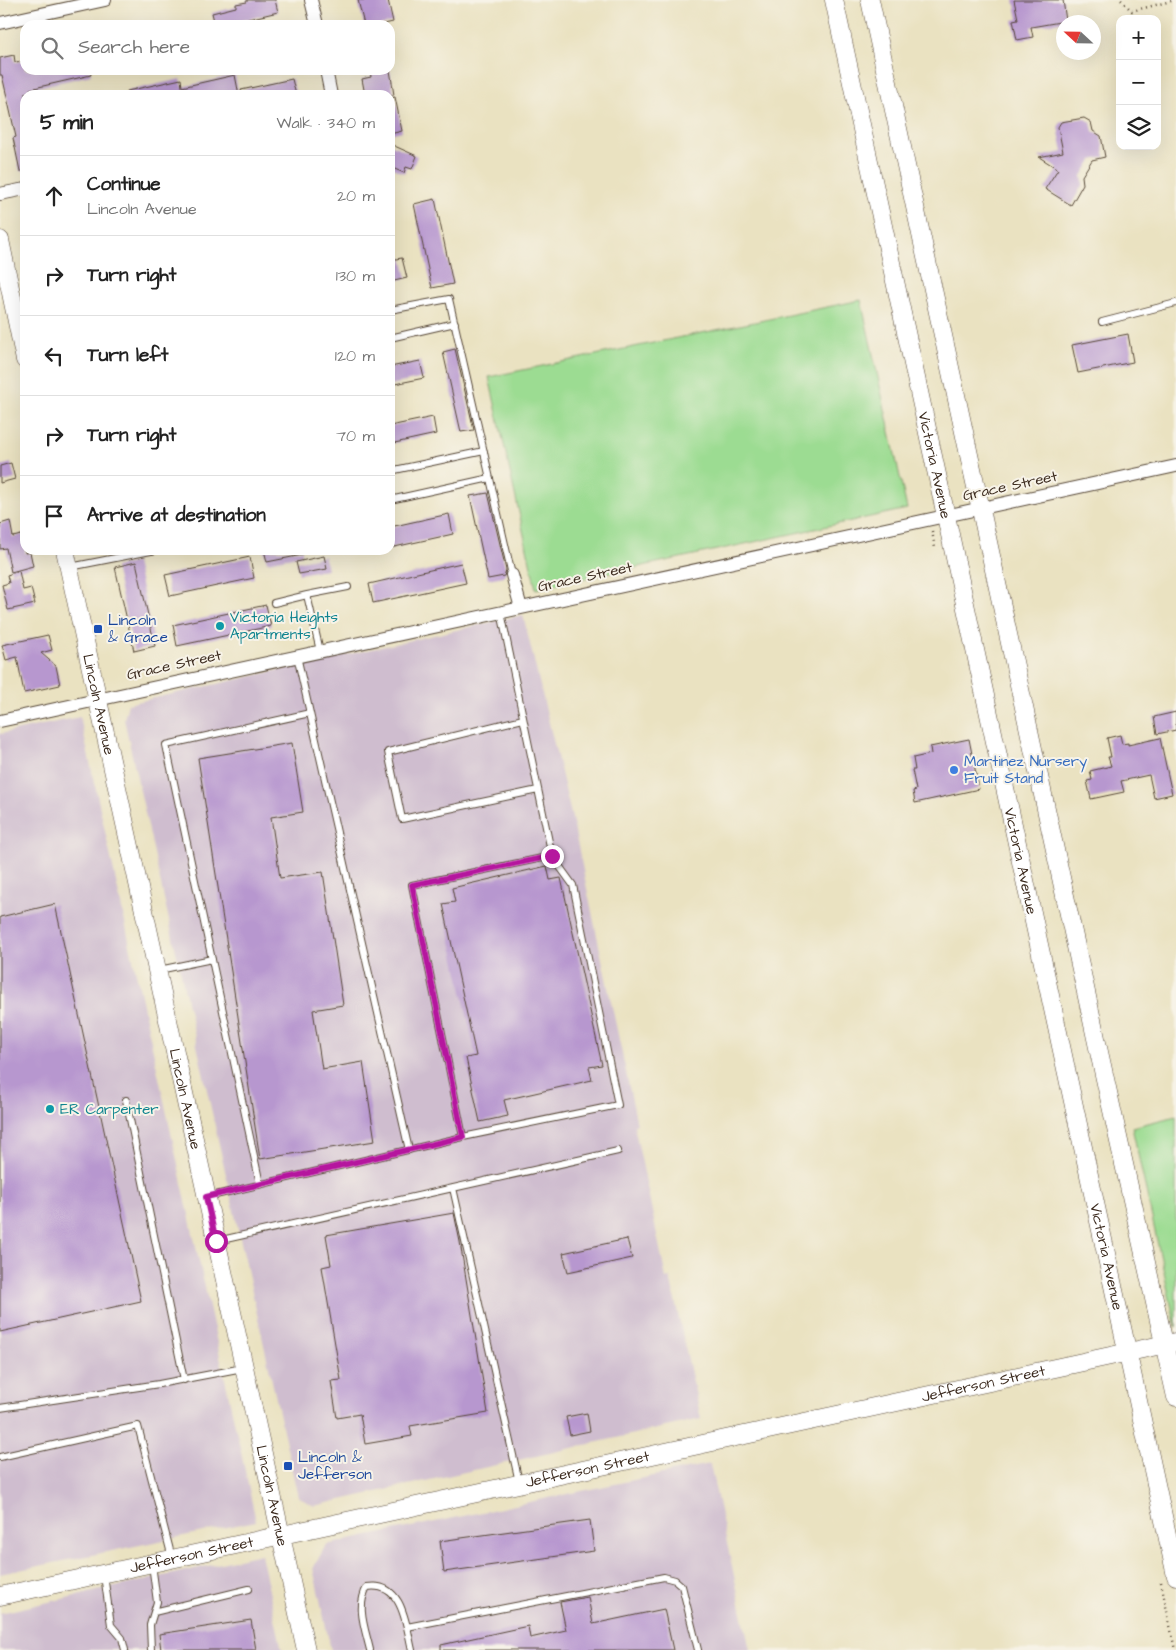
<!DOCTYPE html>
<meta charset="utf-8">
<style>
:root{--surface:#fff;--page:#f2f2f2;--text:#222;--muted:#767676;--line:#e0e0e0}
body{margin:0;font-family:"Architects Daughter",sans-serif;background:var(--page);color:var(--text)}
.controls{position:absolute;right:15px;top:15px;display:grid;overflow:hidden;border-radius:10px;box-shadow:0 5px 20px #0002}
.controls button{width:45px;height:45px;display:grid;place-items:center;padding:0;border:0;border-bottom:1px solid var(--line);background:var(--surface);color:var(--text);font:25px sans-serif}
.compass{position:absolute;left:1056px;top:15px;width:45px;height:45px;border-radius:50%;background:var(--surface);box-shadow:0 5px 20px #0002;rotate:292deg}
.stop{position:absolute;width:15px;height:15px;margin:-11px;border:4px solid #b5179e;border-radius:50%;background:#fff}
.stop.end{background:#b5179e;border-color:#fff;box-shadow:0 1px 5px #0008}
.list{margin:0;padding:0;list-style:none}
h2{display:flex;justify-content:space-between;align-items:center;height:65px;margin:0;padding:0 20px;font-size:21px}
h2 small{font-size:16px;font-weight:400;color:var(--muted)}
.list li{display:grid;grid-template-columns:32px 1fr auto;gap:15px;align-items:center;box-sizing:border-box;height:80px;padding:0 20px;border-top:1px solid var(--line)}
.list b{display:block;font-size:19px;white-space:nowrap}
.list p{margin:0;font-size:16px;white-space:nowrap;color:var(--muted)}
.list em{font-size:16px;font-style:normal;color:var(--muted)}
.icon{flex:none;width:28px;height:28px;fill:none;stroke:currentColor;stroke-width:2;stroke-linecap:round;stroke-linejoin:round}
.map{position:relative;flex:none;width:1176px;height:1650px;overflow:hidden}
.search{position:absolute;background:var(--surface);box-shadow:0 5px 20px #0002;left:20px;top:20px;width:375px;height:55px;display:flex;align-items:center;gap:12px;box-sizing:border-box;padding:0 18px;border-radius:15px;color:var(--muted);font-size:19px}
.panel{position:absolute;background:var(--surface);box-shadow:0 5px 20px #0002;left:20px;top:90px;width:375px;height:465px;border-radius:15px}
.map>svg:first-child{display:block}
</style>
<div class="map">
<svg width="1176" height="1650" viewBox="0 0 1176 1650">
<rect width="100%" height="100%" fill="#f7f3e8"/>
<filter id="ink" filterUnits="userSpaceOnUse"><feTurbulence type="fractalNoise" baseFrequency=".02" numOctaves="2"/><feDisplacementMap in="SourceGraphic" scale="10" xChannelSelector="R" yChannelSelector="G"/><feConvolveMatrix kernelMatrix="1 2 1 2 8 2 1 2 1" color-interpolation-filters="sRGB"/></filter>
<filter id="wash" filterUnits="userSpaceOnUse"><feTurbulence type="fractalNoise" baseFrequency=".0096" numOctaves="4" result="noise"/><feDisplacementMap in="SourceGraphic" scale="20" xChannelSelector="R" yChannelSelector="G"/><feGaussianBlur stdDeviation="1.12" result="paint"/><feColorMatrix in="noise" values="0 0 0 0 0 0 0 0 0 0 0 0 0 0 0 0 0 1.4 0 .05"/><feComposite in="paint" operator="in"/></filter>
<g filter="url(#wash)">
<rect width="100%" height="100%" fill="#eae2c1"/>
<path fill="#cfbdcf" d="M523,615L572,818L637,1124L634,1125L666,1278L670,1277L701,1419L314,1506L298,1497L124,719L128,704Z
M80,717L256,1521L0,1574V734Z
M710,1464L750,1650H331L313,1568L326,1545Z
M261,1554L282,1650H0V1613Z"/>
<path fill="#9cdc92" stroke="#6c8358" d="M861,300L907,509L536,589L489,377Z
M1176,1116V1327L1132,1127Z"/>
<g id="blocks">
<path fill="#b797cf" d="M247,0H275L278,12L223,25H215L212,13L236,7V4L247,2Z
M358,0H388L393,22L380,25H364Z
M1014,0H1063L1066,21L1031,27L1033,37L1017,40L1013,20L1018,19Z
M14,55L15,62L24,61L25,70H90L91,75L30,89V91L25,93V171H20L13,138L16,137L2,75H0V58Z
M370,70H390L394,95H365L362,79L371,77Z
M235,75L239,95H127V91L181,79L182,87Z
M292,79L296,95H242L241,90Z
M395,97L402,131L390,134V98Z
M1084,118L1091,122L1093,131L1101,136L1105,157L1092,160L1082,176L1083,184L1071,205L1045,189L1058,169L1039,157L1063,152L1058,127L1061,122Z
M390,144L417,156L412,169L406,167L404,173L390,167Z
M435,199L453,284L432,288L414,204Z
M402,258L407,278L390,282V260Z
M1128,334L1133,362L1078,373L1072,345Z
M455,349L474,430L461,432L443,352Z
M420,361L424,378L390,385V367Z
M433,417L436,434L390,444V426Z
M11,463L15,479L0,483V466Z
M488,493L506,570L504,576L488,579L470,496Z
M449,514L453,534L390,548V527Z
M10,521L13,537L25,534V553L30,552L33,566L11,572L6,548L0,549V524Z
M264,550H302V555L267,562Z
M324,556L327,569L299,574L296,562Z
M250,557L254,578L170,596L165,575Z
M136,562L155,646L134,651L115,567Z
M461,563L466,583L373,603L369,584Z
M19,571L23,590L31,588L35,604L8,610L2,585L9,583L7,575Z
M266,605L271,626L177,646L173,625Z
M48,635L52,650L41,653L56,666L60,685L24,693L17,657L6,660L2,645Z
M1176,712V730L1157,734L1154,717Z
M1120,735L1122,744L1128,743V745L1160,738L1172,794L1154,798L1149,775L1121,781L1124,792L1091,799L1087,781L1092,780L1090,771L1111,766L1108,757H1111L1107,738Z
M969,739L979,789L915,803L913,791L916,790L912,770H915L913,758L931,754L930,747Z
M292,743L303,812L271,817L280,878L323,872L343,1005L313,1010L322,1069L363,1062L375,1141L260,1159L198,758Z
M547,866L550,880L561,878L602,1065L589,1067L592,1080L504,1100L508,1116L480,1122L466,1058L476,1056L443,904L455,902L452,888Z
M55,904L141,1301L0,1332V917Z
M454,1213L460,1242L488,1413L410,1426L412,1436L365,1444L360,1414L337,1418L331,1381L341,1380L322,1267L331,1265L326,1235Z
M627,1239L632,1258L568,1272L563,1253Z
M587,1413L590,1431L570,1435L566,1417Z
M590,1520L594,1551L444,1572L440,1541Z
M588,1597L593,1624L664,1609L673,1650H441V1645L528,1626L530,1638L566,1630L560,1602Z
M251,1620L256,1650H161L159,1634Z"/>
</g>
</g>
<g filter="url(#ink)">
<use href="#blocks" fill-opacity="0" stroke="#554636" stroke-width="1"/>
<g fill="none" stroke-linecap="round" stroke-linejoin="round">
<g stroke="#554636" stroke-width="8">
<path id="lane" d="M390,310L449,299L512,575
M1102,322L1176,303
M390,338L455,323
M390,471L484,451
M390,500L490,478
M70,567L156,550
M274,603L307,595
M501,612L552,856
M320,651L307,595L348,587
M297,656L409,1150
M523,719L388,752L402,819L538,790
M159,970L212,959
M126,1100L184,1380
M260,1184L166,745L310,713
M453,1188L519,1482
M207,1197L463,1137L618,1105L573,885L552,856L412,885L463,1137
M217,1241L618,1151
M0,1408L159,1384L243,1368
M0,1457L138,1426L172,1558
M104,1575L111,1625L122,1638L125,1650
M154,1612L249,1589
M407,1627L664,1577L675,1580L682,1586L698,1650
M151,1650L150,1625L157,1602L152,1564
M370,1650C365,1628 356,1607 367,1587C403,1581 406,1625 412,1650"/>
</g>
<g stroke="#554636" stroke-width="14">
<path id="street" d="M311,0L317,25
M0,23L105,0
M326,70L331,95
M0,194L25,189
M512,575L521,608
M0,721L1176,466"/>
</g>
<g stroke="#554636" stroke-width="19">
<g id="secondary">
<path id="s1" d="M834,0L1176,1576"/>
<path d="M870,0L1099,1052L1176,1397"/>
<path d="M0,240L25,360"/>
<path id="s2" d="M65,550L306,1650"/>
<path id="s3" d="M0,1596L1175,1342"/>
</g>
</g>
<path stroke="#554636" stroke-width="2.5" stroke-dasharray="1 4" stroke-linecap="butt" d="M1121,0L1132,11L1175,0
M932,531L935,548
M1161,1582L1175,1650"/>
<use href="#lane" stroke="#fff" stroke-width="6"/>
<use href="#street" stroke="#fff" stroke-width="12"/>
<use href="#secondary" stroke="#fff" stroke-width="18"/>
</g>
</g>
<g fill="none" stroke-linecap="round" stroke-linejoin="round" filter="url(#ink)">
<path stroke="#b5179e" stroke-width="6" d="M216,1241L206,1197L463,1137L412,885L552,856"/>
</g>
<g fill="#0f9aa8" stroke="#f7f3e8" stroke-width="2">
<circle cx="220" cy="626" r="5"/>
<circle cx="50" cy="1109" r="5"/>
</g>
<g fill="#1a4fb4" stroke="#f7f3e8" stroke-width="2">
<rect x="93" y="624" width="10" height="10" rx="2.5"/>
<rect x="283" y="1461" width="10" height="10" rx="2.5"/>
</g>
<circle fill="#3f7fe0" stroke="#f7f3e8" stroke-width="2" cx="954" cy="770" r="5"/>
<g text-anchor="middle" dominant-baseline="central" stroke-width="4" stroke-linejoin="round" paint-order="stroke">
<g font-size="15" fill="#3b2a1e" stroke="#f7f3e8">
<text stroke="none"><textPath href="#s1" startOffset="476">Victoria Avenue</textPath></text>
<text transform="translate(1010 486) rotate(-12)">Grace Street</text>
<text transform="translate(585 577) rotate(-12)">Grace Street</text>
<text transform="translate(174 665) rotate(-12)">Grace Street</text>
<text stroke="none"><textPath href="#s2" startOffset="158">Lincoln Avenue</textPath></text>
<text stroke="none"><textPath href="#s1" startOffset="881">Victoria Avenue</textPath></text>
<text stroke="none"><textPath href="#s2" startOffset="562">Lincoln Avenue</textPath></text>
<text stroke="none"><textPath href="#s1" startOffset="1286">Victoria Avenue</textPath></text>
<text stroke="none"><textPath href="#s3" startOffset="1006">Jefferson Street</textPath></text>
<text stroke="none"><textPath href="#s3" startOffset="601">Jefferson Street</textPath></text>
<text stroke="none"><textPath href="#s2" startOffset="968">Lincoln Avenue</textPath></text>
<text stroke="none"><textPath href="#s3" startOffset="196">Jefferson Street</textPath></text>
</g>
<g font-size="15" fill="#0d838f" stroke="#f7f3e8" text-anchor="start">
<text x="230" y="617">Victoria Heights<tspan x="230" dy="17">Apartments</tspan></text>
<text x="60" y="1109">ER Carpenter</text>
</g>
<g font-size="15" fill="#164399" stroke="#f7f3e8" text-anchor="start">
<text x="108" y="620">Lincoln<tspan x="108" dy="17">&amp; Grace</tspan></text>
<text x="298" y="1457">Lincoln &amp;<tspan x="298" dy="17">Jefferson</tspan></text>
</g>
<g font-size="15" fill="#366cbe" stroke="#f7f3e8" text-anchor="start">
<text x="964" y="761">Martinez Nursery<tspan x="964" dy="17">Fruit Stand</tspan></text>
</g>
</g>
</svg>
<div class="controls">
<button>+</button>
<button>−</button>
<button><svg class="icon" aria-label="layers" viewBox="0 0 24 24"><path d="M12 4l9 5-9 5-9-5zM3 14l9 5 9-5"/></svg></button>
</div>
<svg class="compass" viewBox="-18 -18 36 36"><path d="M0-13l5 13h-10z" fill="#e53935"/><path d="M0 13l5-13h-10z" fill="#767676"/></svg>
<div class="stop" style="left:216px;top:1241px"></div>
<div class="stop end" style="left:552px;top:856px"></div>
<div class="search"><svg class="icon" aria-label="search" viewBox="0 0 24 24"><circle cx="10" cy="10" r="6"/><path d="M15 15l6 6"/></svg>Search here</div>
<section class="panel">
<h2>5 min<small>Walk · 340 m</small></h2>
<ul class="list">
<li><svg class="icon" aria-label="ahead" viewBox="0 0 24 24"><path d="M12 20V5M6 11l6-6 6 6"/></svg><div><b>Continue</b><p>Lincoln Avenue</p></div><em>20 m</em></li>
<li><svg class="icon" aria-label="right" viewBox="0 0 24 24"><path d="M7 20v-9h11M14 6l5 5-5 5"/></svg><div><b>Turn right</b></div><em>130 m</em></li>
<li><svg class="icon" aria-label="left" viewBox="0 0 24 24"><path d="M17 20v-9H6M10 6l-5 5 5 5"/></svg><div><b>Turn left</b></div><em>120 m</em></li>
<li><svg class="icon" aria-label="right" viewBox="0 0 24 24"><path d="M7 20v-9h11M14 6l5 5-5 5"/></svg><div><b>Turn right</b></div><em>70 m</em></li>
<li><svg class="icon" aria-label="arrive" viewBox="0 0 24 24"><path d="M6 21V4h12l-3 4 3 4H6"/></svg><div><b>Arrive at destination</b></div></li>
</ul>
</section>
</div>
